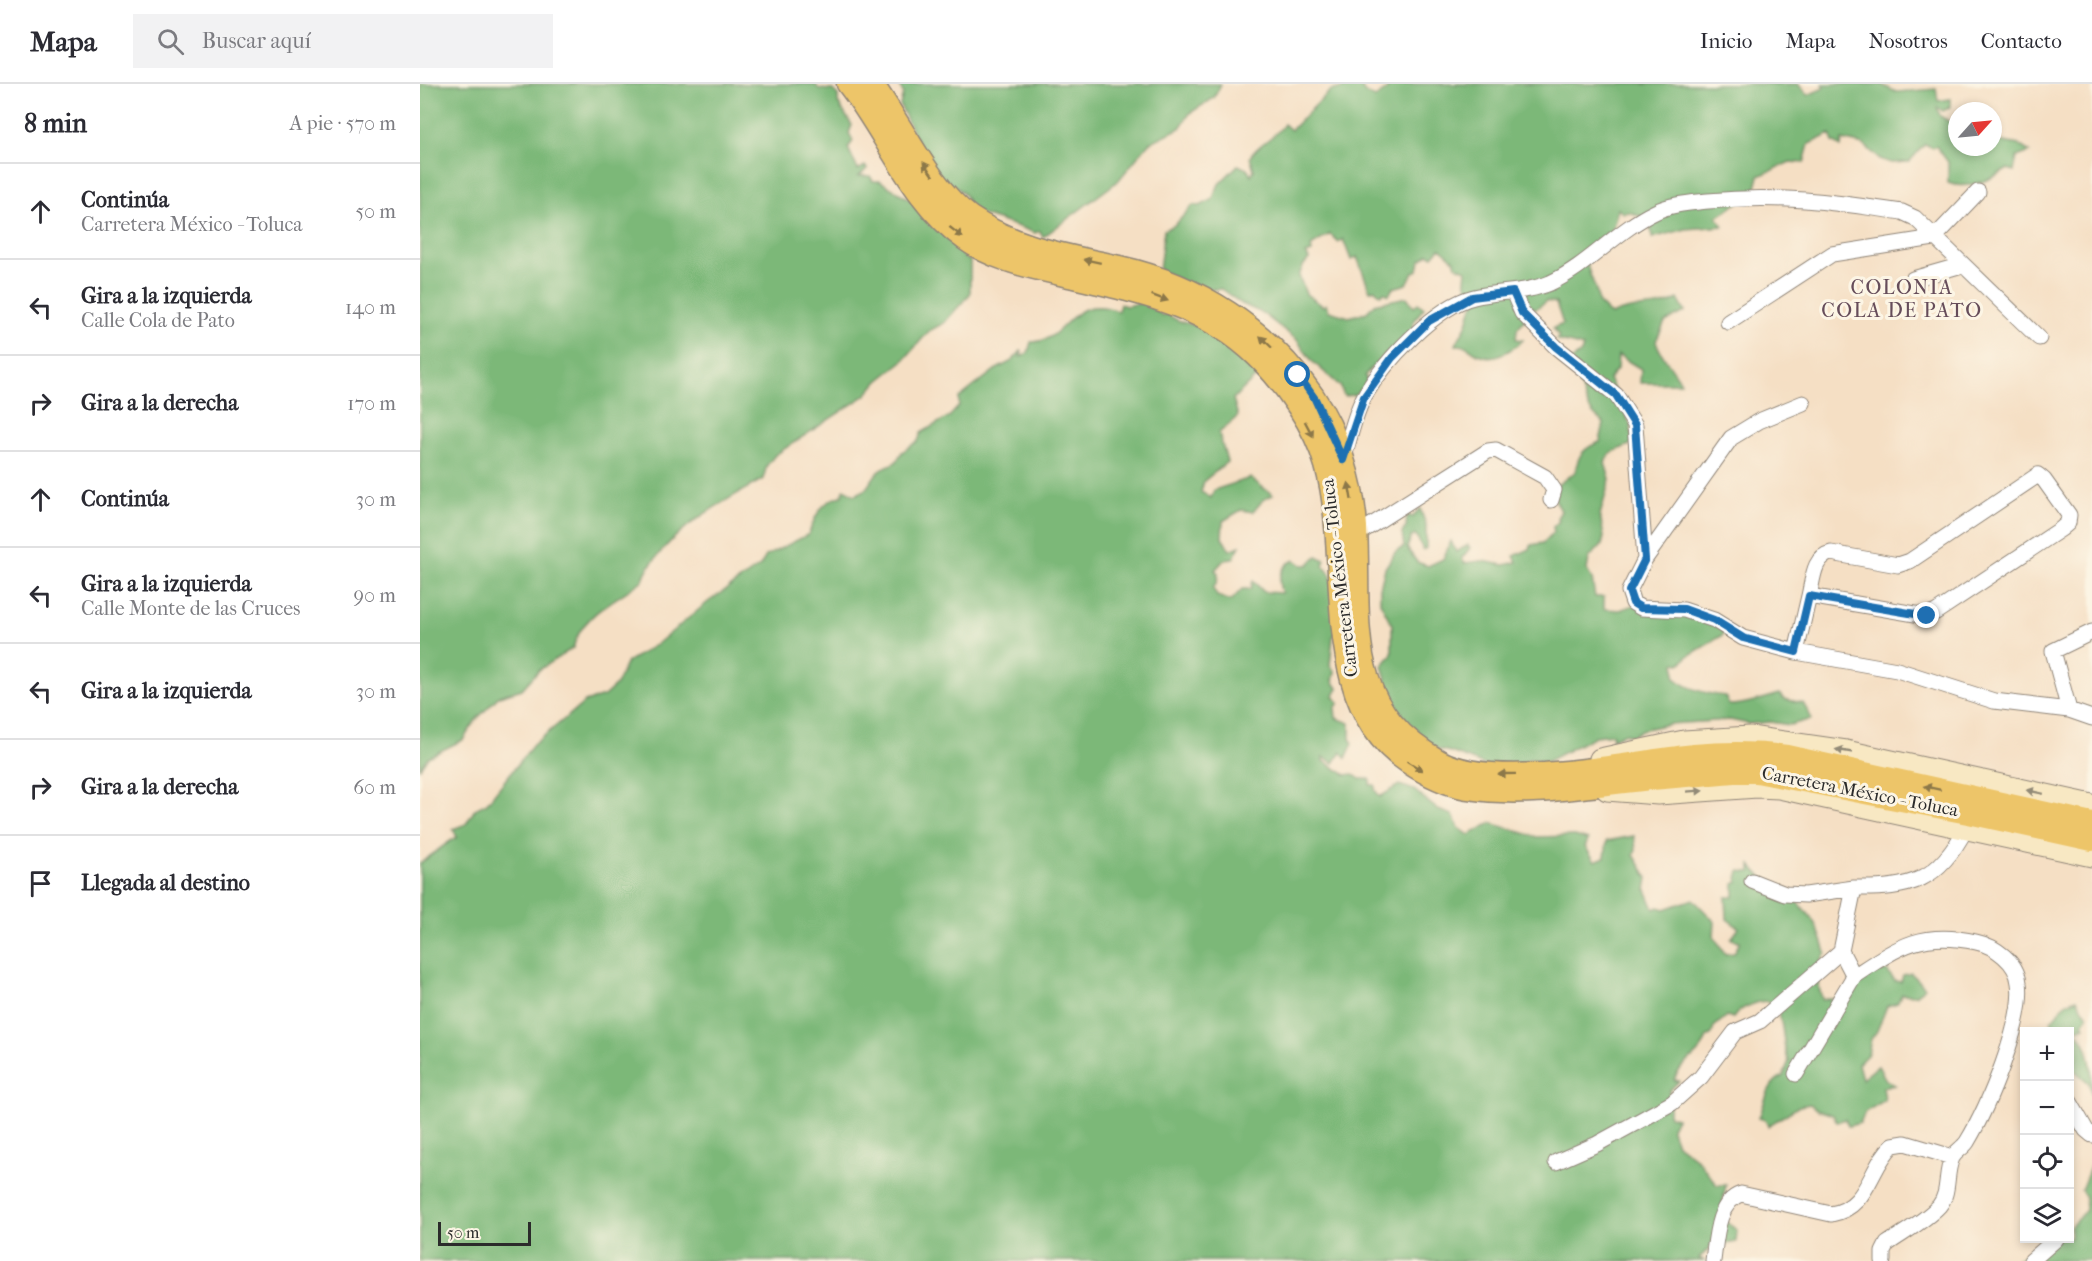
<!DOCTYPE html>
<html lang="es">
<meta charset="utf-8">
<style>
:root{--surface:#fff;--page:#f2f2f3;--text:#2b2b33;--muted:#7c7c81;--line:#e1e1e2}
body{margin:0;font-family:"IM FELL French Canon",serif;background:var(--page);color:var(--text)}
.controls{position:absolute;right:18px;bottom:18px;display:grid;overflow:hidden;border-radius:0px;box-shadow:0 3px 9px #0003}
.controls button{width:54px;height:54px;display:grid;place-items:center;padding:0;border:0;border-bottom:2px solid var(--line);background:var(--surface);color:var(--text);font:30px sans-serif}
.compass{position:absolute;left:1528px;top:18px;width:54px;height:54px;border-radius:50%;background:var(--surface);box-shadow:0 3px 9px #0003;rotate:63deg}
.scale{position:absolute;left:18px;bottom:15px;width:93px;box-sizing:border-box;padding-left:6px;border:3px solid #2b2b2b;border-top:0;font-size:16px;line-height:21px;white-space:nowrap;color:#2b2b2b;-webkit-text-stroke:4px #fcf5e5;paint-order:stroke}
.stop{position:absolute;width:18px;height:18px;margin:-14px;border:4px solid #1f6fb2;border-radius:50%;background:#fff}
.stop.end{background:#1f6fb2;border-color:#fff;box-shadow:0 2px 6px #0008}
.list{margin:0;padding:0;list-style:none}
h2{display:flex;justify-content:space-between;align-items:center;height:78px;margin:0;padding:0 24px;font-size:26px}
h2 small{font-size:20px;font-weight:400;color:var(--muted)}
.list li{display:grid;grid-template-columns:39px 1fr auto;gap:18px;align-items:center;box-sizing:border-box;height:96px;padding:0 24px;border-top:2px solid var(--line)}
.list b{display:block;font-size:22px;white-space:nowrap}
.list p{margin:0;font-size:20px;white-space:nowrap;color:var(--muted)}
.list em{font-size:20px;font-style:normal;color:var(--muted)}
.icon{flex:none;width:33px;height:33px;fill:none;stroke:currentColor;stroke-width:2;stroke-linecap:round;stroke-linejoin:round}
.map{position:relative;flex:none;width:1672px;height:1177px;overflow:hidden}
header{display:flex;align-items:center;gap:36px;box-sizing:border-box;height:84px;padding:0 30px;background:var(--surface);border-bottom:2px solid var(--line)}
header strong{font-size:28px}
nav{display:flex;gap:33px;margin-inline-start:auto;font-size:21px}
.search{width:420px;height:54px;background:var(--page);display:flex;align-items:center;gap:15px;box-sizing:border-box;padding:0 21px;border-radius:0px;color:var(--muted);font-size:22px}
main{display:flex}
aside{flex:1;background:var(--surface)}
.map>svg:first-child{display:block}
</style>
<header>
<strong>Mapa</strong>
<div class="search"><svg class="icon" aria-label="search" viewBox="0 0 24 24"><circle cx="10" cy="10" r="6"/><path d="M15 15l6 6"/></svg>Buscar aquí</div>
<nav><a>Inicio</a><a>Mapa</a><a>Nosotros</a><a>Contacto</a></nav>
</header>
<main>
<aside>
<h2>8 min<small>A pie · 570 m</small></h2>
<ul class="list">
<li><svg class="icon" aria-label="ahead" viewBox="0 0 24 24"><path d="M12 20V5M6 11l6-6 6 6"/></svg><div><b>Continúa</b><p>Carretera México - Toluca</p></div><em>50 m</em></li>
<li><svg class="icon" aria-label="left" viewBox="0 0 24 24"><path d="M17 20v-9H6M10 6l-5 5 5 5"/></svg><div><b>Gira a la izquierda</b><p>Calle Cola de Pato</p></div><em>140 m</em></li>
<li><svg class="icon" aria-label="right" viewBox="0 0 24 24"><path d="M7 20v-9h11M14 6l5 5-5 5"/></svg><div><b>Gira a la derecha</b></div><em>170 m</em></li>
<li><svg class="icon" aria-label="ahead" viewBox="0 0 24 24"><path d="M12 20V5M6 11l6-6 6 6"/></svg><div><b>Continúa</b></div><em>30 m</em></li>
<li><svg class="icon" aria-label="left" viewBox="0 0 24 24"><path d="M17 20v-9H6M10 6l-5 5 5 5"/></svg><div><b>Gira a la izquierda</b><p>Calle Monte de las Cruces</p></div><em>90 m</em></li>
<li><svg class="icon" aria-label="left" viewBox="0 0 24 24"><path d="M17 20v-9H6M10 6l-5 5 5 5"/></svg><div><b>Gira a la izquierda</b></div><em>30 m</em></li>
<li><svg class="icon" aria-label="right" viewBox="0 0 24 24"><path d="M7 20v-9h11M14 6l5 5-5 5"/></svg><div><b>Gira a la derecha</b></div><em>60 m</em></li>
<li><svg class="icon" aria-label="arrive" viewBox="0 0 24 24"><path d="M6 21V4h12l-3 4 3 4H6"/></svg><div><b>Llegada al destino</b></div></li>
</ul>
</aside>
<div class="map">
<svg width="1672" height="1177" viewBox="0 0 1672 1177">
<rect width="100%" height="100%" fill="#fcf5e5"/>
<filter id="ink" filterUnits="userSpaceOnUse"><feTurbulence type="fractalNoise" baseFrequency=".0167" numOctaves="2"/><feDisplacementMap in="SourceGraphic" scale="12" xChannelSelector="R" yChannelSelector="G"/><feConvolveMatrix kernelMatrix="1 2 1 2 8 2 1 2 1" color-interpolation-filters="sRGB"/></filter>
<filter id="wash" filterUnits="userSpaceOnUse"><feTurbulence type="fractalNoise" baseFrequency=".008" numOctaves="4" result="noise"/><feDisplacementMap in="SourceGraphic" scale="24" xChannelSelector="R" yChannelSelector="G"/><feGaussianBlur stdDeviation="1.35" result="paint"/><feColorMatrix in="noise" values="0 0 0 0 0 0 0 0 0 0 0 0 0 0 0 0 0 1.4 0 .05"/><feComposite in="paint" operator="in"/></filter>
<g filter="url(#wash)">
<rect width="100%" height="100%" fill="#f5dfc4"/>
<path fill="#7cb878" stroke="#547252" stroke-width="1.5" d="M0,0H395L399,5L413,6L418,11V19L432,41L429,49L433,57L428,64L438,86L445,82L447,85L439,92H450L453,97H460L499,121L546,175L550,176V210L524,239L509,247L483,277L458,297L446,311L355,371L347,381L343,395C306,417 268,435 240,469C233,478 226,484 223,496C196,517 162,529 153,564L119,586L102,605L79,612L56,636L43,656L8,673L0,684Z
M479,0H801L794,14L770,29L760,44L729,59L698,97L623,153L620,147L615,149C591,139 568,134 544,124L547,115C541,103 526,98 514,94L480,21L483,10Z
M939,0L945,9L955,14L967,6L968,0H1378L1388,11L1404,4L1402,0H1460L1476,8L1516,5L1518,17L1530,15V23L1523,27L1517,23L1520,32L1537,42V63H1573V46L1579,57L1599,61L1610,68L1597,73L1594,87L1588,85C1570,96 1546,106 1528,99V78L1516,62L1513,64L1505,60L1489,78L1471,79L1460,75L1444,61L1422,56L1421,63L1413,58L1410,50L1389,60L1384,79L1370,78L1339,92L1335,107L1297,133L1303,142L1266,145L1232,154L1230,136L1209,128L1203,129L1198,125L1191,150L1186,149C1181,157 1173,164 1169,173C1162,184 1179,202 1178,218L1191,231C1212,220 1238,227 1258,215L1265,228L1245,238L1236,257C1241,274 1253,283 1261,299H1220L1221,285L1198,271L1197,285L1189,295L1211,342L1212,360L1190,369L1185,379L1190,395L1180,431L1184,453L1182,461L1169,474L1167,486L1172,495L1175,513H1184V525L1200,526L1219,519L1304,543L1303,551L1268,572L1260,580L1255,579V594C1269,606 1287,610 1305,612L1309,621C1322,622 1346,614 1360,610L1363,615L1383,619L1392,635L1370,641L1350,638L1329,640L1310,636L1249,640L1221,646L1212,652L1205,649L1191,656L1193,650L1175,652L1126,678L1110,675L1100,680L1067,682L1031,668L1003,662L964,610L966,595L962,582L972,570V541L960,518V504L965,484L976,467L984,463L982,449L986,443L987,431L993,433L1000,424L1006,441V464L1003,466L996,451L991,453L987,464L997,478L1008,482L1023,475L1031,457L1036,468L1048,461L1050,464L1042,474L1044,479L1062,477L1084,481L1097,478L1094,472L1110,465L1111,461L1123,459L1134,448L1133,443L1139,437L1137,434L1141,427L1135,415L1136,402L1155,388C1158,371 1163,364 1180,358L1184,339C1161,324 1168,310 1155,291L1158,283L1149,278L1161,269L1163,263L1137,256L1139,252L1133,244L1143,240L1136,219L1126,217L1116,225L1109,222V230L1097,245L1096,255L1103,256C1091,267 1075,278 1058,270C1048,265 1050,261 1036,261C1039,253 1045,246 1047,239C1050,230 1050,225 1056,217L1050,213L1045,196L1046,186L1036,182L1034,176L1020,164L1013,172L1009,170L1000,177L998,186L993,188L987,200L973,204L969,211L964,208L961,211L954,205L950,207L937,173L931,176L923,155L918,158L910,150L891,162L892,168L886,170L889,175L883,182L879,192L886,210L903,222L906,220L909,227L929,233L947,228L954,220L987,213L994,223L998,219L1004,224C995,234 990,241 992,255L964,272L963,276L956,279L945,291L947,300L934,311L924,312L920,302L892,277L877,256L842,229L822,220L801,205L780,206L739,186L744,146L755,141L773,121L780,122L792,116L799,100L818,81L827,85L831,91L834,86L830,73C839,58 856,54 864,40L871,46L910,7Z
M726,218L743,232L747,229C758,241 773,238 785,245C806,256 823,273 840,289L813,315L818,332L799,349L807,378L784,397L781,408L791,414L794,406L830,394L853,411L843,416L833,428L821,426L803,437L802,454L810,466L820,462L813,475L804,476L795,486L798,489L797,499L793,504L797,512L811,517L822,505H831L833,497L844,508L862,509C856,497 861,481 875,476L882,481H888L897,472L905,476L903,481L911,491L918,542L913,553L910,581L915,588L913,597L918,604L914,612L919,619L915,624L916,634L930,639V655L933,659L926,674L921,668L914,679L903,673L904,677L926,691L933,690L940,695H950V701H955V706L960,713L979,701L994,706L1018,726L1033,731L1038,743L1049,751L1071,739L1117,753L1155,752L1168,756L1165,763L1175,777L1185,773L1187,757L1214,752L1216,765L1214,771L1228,794L1226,806L1234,825L1239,823L1245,825L1273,815L1295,838L1294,852L1305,870L1314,869L1320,857L1311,855L1319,844L1307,835L1306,813H1314V800L1318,798L1319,787L1331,788V781C1348,804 1370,808 1386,827C1396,838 1402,854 1406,869L1395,888L1402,915H1422L1446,887H1467L1475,897L1481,898L1483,891L1491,889L1505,903L1495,911L1482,910L1477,919L1467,922L1457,947L1451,955L1448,970L1438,980L1442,995L1458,982L1466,996L1475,1001L1463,1003L1465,1016L1445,1028L1440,1039L1428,1042L1425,1035L1417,1038L1413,1031L1396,1025L1390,1020L1379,1022L1348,1042L1345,1036L1339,1034C1345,1019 1347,999 1363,992L1369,977C1359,961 1369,907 1336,919C1326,923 1319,925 1313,934L1307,932L1294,943L1292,950L1287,953C1282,972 1260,978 1254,996L1259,997L1249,1007V1032L1257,1034L1251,1043L1257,1060L1278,1076L1297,1101H1306C1302,1121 1297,1134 1317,1146L1316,1158L1305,1160L1294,1155L1289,1165L1279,1174L1284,1177H0V779C14,770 23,761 37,753L33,745L46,740L55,725L67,719L113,661L165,618L184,612L196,601L207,578L237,560L288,518L340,482L346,472L389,450C394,433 403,415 422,412L424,405L435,411L445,406L459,386L476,378L482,368L498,357L501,349L530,332L539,322V314L575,286L592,277L602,266L600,273L608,269L611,258C648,259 648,208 698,227L700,220L706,222Z
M1657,915L1668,932L1663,939L1665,942L1655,946C1672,961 1672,989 1672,1014L1669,999L1654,986L1656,975H1650V948L1637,947L1631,937L1646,919Z
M1672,1079V1176L1594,1177L1635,1155L1650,1154V1143L1666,1126L1665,1113L1661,1106Z"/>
</g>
<g filter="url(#ink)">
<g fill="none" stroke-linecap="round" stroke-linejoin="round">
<g stroke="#908578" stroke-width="17">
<path id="street" d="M1493,195L1542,181
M1093,208L1102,229L1136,263L1196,311L1215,341L1225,475
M1308,238L1412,170L1514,154L1558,108
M1383,319L1339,337L1311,354L1225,475L1209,507L1213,519L1221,524L1264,526L1294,536L1323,554L1376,568L1477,586L1574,617L1649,626L1672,634
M923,376C930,355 934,330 945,311C964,278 1016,222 1054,213C1079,207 1106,209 1130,199C1169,181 1197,146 1235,128C1251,120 1270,119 1288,117C1359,110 1413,118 1482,128L1495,134L1619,254
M936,451L1068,367L1076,366L1125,393L1134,406L1131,416
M1376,568L1389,512L1507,532L1516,528L1641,445L1648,439L1649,431L1624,396L1618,391L1490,477L1478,481L1411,469C1393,473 1393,496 1389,512
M1649,626L1633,567L1672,548
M1332,797L1365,810L1386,811L1434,804
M1376,990L1434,892
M1650,1018L1666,1046L1672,1051
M1136,1078L1177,1060L1252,1019L1281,993L1315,948L1340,937L1421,867
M1293,1177C1296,1155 1297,1118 1321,1110L1411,1130C1449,1124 1449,1083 1473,1061L1485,1059L1532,1073
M1463,1177V1168L1467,1160C1484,1148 1505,1137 1519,1122C1530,1109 1525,1089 1532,1074C1535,1068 1543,1064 1547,1058C1567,1025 1605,936 1599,899C1597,878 1575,862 1556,858C1501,846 1478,863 1434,892L1421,867L1434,804C1491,805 1519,797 1546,744
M1611,1177L1636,1155"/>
</g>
<g stroke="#908578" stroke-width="23">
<path id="secondary" d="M1180,675L1264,657L1330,653L1426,667L1672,721
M1187,706L1238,710L1337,703L1359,704L1672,772"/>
</g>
<g stroke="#908578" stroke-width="25">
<path id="primary" d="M428,0C467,49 492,118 545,155C571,174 605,182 636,189C708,206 782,218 837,272C866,300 895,342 906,381C933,475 896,618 988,678C1006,690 1026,700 1047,704C1104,713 1165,702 1222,696C1253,693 1283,691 1313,688H1337L1553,730L1672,756
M452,0C481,39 511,106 550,133C595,164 646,171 699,183C779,201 846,244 893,312C918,349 933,398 936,443C941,538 921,622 1019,677C1076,708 1209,678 1274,671C1306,668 1335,668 1367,672L1672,739"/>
</g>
<use href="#street" stroke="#fff" stroke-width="15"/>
<use href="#secondary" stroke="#f8e8c3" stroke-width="21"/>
<use href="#primary" stroke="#edc569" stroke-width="22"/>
</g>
<defs><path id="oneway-solid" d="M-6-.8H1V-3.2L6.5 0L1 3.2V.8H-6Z" transform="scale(1.5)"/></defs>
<g fill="#8c784a">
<use href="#oneway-solid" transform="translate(508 85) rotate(-125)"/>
<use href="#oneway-solid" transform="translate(536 148) rotate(38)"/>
<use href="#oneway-solid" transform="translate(672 177) rotate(-168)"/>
<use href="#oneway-solid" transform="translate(740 214) rotate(20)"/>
<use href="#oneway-solid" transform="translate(846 258) rotate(-136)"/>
<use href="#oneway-solid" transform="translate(889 345) rotate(62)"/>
<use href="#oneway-solid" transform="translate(930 407) rotate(-100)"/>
<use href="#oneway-solid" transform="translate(995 682) rotate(32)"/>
<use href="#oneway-solid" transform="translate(1087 690) rotate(179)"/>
<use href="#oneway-solid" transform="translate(1512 704) rotate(-168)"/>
</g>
<g fill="#928a77">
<use href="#oneway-solid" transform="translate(1424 667) rotate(-170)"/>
<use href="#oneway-solid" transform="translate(1275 707) rotate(-4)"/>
<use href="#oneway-solid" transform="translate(1615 708) rotate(-168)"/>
</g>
</g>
<g fill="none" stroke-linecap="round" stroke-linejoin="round" filter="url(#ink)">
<path stroke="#1f6fb2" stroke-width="8" d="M878,291L895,315L923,376L944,313L972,274L1009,237L1052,213L1093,208L1102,229L1136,263L1196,311L1215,341L1225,475L1209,507L1213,519L1221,524L1264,525L1294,536L1323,554L1376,568L1389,512L1507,532"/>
</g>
<g text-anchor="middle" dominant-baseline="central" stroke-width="6" stroke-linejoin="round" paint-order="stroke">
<g font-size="18" fill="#2b2b2b" stroke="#fcf5e5">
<text transform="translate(920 494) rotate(-97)">Carretera México - Toluca</text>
<text transform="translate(1440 708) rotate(11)">Carretera México - Toluca</text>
</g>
<g font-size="20" letter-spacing="1.5" fill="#664d5a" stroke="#fcf5e5">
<text x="1482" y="203">COLONIA<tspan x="1482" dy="23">COLA DE PATO</tspan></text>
</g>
</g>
</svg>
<div class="controls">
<button>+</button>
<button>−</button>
<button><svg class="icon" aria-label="locate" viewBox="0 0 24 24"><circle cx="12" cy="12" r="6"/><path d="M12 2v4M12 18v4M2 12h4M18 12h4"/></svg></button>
<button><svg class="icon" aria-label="layers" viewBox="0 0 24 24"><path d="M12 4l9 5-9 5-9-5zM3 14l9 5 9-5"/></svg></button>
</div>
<svg class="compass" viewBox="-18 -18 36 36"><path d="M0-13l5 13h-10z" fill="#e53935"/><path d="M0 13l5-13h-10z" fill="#7c7c81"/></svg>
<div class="scale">50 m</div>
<div class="stop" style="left:878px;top:291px"></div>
<div class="stop end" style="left:1507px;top:532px"></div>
</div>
</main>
